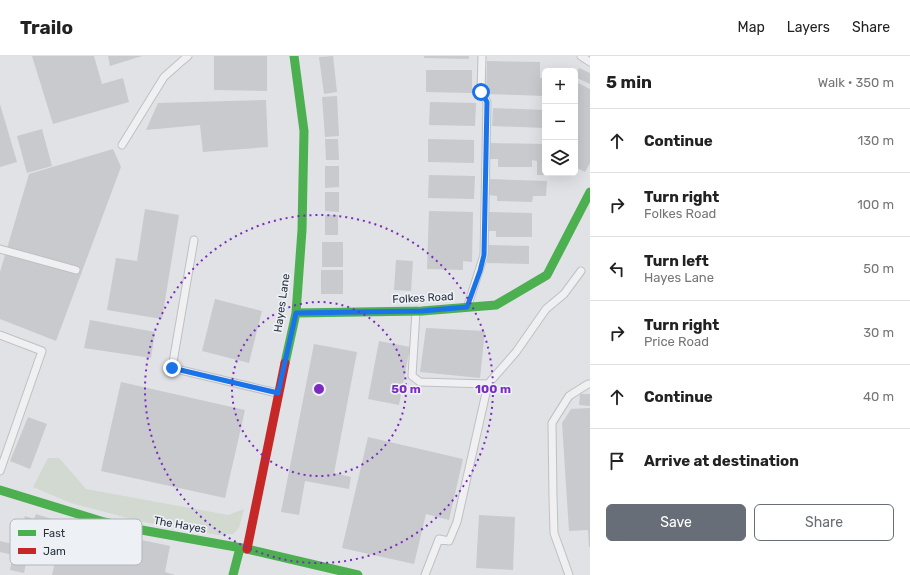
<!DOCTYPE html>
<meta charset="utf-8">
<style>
:root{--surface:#fff;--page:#f2f2f2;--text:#222;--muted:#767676;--line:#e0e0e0;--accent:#686e78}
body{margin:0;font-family:Rubik,sans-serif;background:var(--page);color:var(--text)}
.controls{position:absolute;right:12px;top:12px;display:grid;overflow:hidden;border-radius:6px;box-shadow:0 4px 16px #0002}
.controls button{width:36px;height:36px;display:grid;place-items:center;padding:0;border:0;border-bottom:1px solid var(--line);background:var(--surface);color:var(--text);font:20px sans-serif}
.stop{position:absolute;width:12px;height:12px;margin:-9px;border:3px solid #1a73e8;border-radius:50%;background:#fff}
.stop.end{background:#1a73e8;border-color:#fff;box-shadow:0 1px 4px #0008}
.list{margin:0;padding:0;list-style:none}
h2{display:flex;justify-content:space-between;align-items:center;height:52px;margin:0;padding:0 16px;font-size:17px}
h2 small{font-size:13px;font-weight:400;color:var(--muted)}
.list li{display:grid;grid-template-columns:26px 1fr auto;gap:12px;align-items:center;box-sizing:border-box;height:64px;padding:0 16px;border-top:1px solid var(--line)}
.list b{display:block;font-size:15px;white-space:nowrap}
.list p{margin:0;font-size:13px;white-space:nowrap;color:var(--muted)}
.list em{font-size:13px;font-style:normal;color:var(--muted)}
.actions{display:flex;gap:8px;padding:12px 16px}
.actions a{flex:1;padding:9px 0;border:1px solid var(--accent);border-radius:6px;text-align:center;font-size:14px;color:var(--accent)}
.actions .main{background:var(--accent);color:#fff}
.icon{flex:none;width:22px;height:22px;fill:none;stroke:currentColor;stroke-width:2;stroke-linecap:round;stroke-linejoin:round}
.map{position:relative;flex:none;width:590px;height:519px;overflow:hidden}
header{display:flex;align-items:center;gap:24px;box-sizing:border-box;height:56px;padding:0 20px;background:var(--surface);border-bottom:1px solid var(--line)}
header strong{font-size:19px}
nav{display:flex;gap:22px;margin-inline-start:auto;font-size:14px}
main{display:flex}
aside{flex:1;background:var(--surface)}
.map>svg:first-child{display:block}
</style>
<header>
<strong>Trailo</strong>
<nav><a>Map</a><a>Layers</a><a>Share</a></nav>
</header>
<main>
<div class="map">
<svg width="590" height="519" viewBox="0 0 590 519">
<rect width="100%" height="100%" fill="#e0e2e5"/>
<path fill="#d1d9d0" d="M48,402H59L86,433L228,459L244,453L239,472L233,478L218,479L143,466L71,447L33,431Z"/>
<path fill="#c8cacd" d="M32,0H94L102,28L123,22L129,46L53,68Z
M108,0H142L110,10Z
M214,0H267V35L214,34Z
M333,0L337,36L324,38L319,1Z
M424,0H469V3L424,2Z
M487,5L540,6V22H545V40L486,38Z
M579,12L590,17V28L575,21Z
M426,14H472V37L426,36Z
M576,26L590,33V107L585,116L575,111V75L576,73H575V29Z
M337,40L339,80L325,81L322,41Z
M266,44L268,91L203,96L200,69L146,74L158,47Z
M430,46L476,47L475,70L429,69Z
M0,48L17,106L0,111Z
M493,52L545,54V72L492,70Z
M42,73L52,110L27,117L17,80Z
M325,83H338L339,104H326Z
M428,83L474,84V107L428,106Z
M489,87L545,88V117H549V119H537V105L532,104V111H498V103H489Z
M113,93L121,111L56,285L0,263V216L29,118Z
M325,110H339V131L325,132Z
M429,119L475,120L474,143L428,142Z
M489,123L547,125L546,140H533L532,146L497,145V140L489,139Z
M325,136H339V156L325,155Z
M145,153L179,159L162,263L107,254L116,202L137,205Z
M429,155L473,156L472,206L463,205V214L427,213Z
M488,156L532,157V181H496V175H488Z
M325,159H338V179H325Z
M322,186H343V211H322Z
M488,189L529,190V208L487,207Z
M396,204L413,205L411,235L394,234Z
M321,214H343V238H321Z
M215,243L262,255L249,307L202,295Z
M90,264L155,276L151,302L84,292Z
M426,272L485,275L480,322L420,316Z
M379,285L410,291L399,349L368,343Z
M314,288L357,296L334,417L351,421L349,433L305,425L299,459L281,456Z
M121,326L245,354L225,442L101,415Z
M580,338H590V350L579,349Z
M590,352V491H589L588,474L569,475L562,367L571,353Z
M28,361L47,368L30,413L10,405Z
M368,381L463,403L449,464L426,458L414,508L342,492Z
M36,458L55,464L48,485L37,482L35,490L18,486L25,460L34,463Z
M479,459L515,461L513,514L476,512Z
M113,478L170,490L165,516L175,519H52L61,480L110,490Z
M0,485L29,492L24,517L10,514L13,499L0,496Z"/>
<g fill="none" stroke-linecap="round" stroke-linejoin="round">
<g stroke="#bec0c3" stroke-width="9">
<path id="lane" d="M581,0L590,6
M122,89L164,21L182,5L188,0
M194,184L172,312L277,337
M0,193L76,214
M468,249L484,199L487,46L481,36L482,0
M416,255L412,320L420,326L488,328
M0,279L42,295L0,415
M425,519L439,483L449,485L457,466L488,328L516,296L546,253L564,238L581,215
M569,519L554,477L553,441L552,367L569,340L588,328H590"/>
</g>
<use href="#lane" stroke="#f0f0f2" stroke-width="7"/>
<path stroke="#4caf50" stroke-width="9" d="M296,257L422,255L496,249L547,219L590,136
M285,307L296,257L302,174L304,75L294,0
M0,434L104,466L136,473L247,493L358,519
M233,519L240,492"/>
<path stroke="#c62828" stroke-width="9" d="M247,493L285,307"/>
</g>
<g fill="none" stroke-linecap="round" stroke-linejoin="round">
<path stroke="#1a73e8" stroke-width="5" d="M172,312L278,337L296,257L422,255L467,251L480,215L484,199L487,46L481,36"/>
</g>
<g fill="none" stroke="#7b2cbf" stroke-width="2" stroke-dasharray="2 4">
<circle cx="319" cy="333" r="87"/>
<circle cx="319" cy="333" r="174"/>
</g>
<g text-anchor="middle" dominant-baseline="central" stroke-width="3.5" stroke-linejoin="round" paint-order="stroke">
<g font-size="11" fill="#28303e" stroke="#edf0f5">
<text transform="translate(423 242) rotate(-3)">Folkes Road</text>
<text transform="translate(282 247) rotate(-82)">Hayes Lane</text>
<text transform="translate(180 469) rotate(10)">The Hayes</text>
</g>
</g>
<rect x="10" y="463" width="132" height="46" rx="6" fill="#edf0f5" stroke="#b2b6be" stroke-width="1"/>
<rect x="18" y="474" width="18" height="6" fill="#4caf50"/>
<rect x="18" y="492" width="18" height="6" fill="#c62828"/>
<g font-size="11" fill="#28303e">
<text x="43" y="481">Fast</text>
<text x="43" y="499">Jam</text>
</g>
<circle cx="319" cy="333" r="6" fill="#7b2cbf" stroke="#edf0f5" stroke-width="2"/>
<g font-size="12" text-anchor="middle" font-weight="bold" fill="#7b2cbf" stroke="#edf0f5" stroke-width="3.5" stroke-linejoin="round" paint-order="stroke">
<text x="406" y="337">50 m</text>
<text x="493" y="337">100 m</text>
</g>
</svg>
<div class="controls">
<button>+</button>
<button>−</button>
<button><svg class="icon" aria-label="layers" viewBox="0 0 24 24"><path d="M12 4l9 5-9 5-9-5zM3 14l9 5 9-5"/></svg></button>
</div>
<div class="stop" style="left:481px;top:36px"></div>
<div class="stop end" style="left:172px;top:312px"></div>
</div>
<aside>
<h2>5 min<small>Walk · 350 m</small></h2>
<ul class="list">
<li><svg class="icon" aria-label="ahead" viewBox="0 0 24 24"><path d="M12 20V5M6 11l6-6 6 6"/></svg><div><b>Continue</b></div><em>130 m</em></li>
<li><svg class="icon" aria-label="right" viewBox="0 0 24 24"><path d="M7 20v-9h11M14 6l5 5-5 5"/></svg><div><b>Turn right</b><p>Folkes Road</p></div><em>100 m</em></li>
<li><svg class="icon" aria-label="left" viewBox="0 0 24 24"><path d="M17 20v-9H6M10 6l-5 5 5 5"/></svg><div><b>Turn left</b><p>Hayes Lane</p></div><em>50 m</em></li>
<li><svg class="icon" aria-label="right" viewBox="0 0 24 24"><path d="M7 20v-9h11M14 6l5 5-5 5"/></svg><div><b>Turn right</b><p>Price Road</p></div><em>30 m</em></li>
<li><svg class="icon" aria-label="ahead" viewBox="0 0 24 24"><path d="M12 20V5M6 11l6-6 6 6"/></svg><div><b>Continue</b></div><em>40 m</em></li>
<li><svg class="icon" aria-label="arrive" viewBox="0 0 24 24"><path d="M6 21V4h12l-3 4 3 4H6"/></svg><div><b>Arrive at destination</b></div></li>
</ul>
<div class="actions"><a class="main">Save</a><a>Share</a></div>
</aside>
</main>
